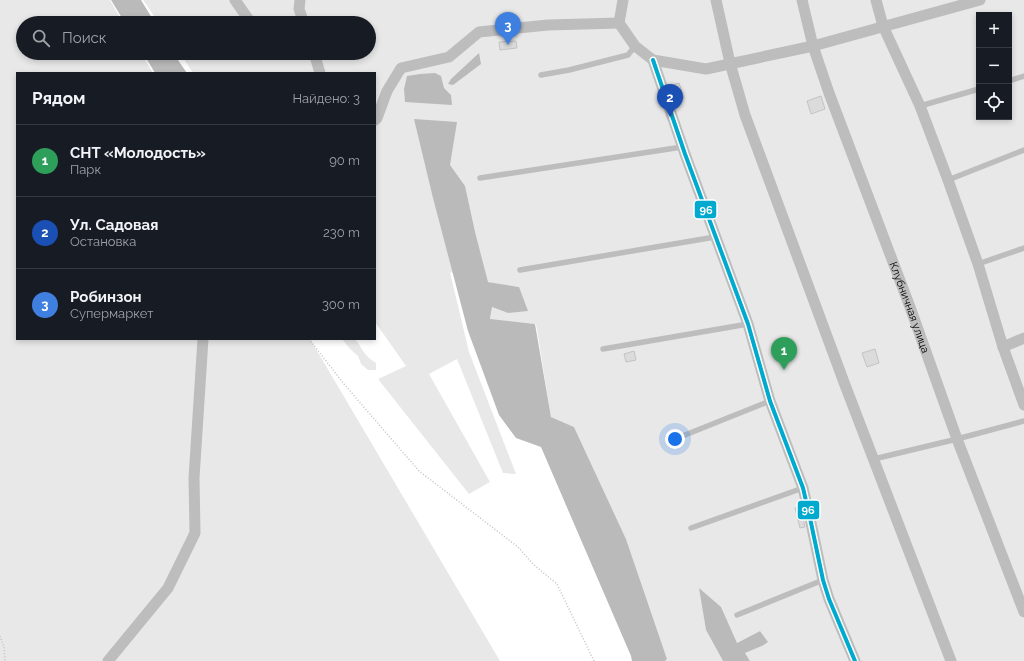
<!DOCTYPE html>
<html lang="ru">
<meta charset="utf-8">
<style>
:root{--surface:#171b24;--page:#20242c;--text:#f1f3f6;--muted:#9ea1a6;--line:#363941;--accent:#8c9099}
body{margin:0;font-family:Raleway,sans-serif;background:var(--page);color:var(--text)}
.controls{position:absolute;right:12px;top:12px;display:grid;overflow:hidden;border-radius:0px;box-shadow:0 2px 6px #0003}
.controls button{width:36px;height:36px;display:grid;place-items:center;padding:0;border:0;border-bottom:1px solid var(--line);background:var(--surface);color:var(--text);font:20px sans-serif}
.you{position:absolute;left:675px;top:439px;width:14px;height:14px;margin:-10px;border:3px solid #fff;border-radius:50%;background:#1a73e8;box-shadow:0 0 0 6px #1a73e833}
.badge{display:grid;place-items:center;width:26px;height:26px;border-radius:50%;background:var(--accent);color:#fff;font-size:13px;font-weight:700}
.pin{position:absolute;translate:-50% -33px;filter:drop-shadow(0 1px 2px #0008)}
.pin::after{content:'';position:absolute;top:21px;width:14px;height:12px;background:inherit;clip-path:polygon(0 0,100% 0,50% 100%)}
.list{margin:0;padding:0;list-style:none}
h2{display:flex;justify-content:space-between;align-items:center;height:52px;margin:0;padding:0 16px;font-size:17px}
h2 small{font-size:13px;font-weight:400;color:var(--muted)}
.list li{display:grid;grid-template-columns:26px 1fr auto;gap:12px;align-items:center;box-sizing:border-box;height:72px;padding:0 16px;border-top:1px solid var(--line)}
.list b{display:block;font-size:15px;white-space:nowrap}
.list p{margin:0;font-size:13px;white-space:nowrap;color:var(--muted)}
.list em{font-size:13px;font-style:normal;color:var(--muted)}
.icon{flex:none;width:22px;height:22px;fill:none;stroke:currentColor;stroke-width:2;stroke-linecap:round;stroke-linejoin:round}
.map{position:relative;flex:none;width:1024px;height:661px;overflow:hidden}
.search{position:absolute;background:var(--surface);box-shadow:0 2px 6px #0003;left:16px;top:16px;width:360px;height:44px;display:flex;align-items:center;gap:10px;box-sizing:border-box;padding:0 14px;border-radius:22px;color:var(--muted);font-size:15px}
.panel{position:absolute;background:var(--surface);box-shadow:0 2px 6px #0003;left:16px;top:72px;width:360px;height:268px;border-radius:0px}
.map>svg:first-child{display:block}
</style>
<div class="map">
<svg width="1024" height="661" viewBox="0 0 1024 661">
<rect width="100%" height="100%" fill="#fff"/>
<path fill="#e8e8e8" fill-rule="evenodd" d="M0,0H110L123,23H23V53H141L153,73H17V339H310L500,661H0Z
M143,0H1024V661H750L745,653L762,646L767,642L760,631L737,643L701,597L706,630L723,661H665L667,659L626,539L574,427L551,417L536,324L490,320L492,307L508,313L519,287L469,279L450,272L469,352L516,474L503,473L457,359L429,374L490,482L469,494L378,379L406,366L375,322V73H193L180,53H369V23H159ZM979,15H1009V117H979Z
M342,339H355C363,349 364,356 376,363V370H368L361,364L358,356L350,349Z"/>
<path fill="#bababa" d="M111,0H141L155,23H125Z
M143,53H173L187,73H155Z
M479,53L481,64L453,85L448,84L451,79Z
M435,73L441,76L444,88L451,95L452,105L405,102L404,89L407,76L420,74Z
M414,119L457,122L450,165L465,186L475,232L488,282L519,287L528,311L508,313L492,307L490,319L535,324L551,417L574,427L626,539L667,659L665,661H632L631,656L541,447L516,438L499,415L468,331L433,198Z
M699,588L721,607L737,643L760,631L768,642L762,646L745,653L750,661H723L706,630Z"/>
<path fill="#dbdbdb" stroke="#c3c3c3" d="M516,41L517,48L500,50L499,42Z
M679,83L684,98L676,102L669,86Z
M821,96L825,109L811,114L807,101Z
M875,349L879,363L867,367L862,353Z
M634,351L636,360L626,362L624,354Z
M800,507L805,527L800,528L795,508Z"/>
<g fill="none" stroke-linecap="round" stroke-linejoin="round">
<path stroke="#c2c2c2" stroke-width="1.5" stroke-dasharray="1 2" stroke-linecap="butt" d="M309,339L344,384L419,471L518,547L534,565L557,584L594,661
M0,636L4,647L5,661"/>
<path stroke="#bdbdbd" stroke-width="5.5" d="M541,75L569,70L628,55L635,46
M1009,81L1024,76
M920,106L979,89
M480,178L682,147
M948,180L1024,150
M978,264L1024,248
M520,270L715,237
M603,349L748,324
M670,441L770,401
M874,459L957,439L1024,421
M691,528L803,488
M737,615L823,580"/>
<g stroke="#bdbdbd" stroke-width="11">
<path d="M235,0L251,23"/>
<path d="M300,0L299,9L304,23"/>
<path d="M716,0L730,63L745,115L845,385L951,661"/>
<path id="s1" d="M802,0L813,46L829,93L910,307L957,439L1024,612"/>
<path d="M876,0L883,26L920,106L948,180L978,264L1003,347L1024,405"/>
<path d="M619,23L635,46L653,60L706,69L813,46L980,0"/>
<path d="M619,23L623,0"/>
<path d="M314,53L320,73"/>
<path d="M653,60L685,154L748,324L770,401L803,488L810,518L823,580L829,599L855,661"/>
<path d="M375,120L377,118L387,91L401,68L449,57L479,32L548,25L619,23"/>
<path d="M1003,347L1024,338"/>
<path d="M108,661L168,588L195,533L194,478L203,339"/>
</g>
<g stroke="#fff" stroke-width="7">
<path id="bus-1" d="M653,60L685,154L748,324L770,401L803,488L810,518L823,580L829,599L855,661"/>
</g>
<use href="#bus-1" stroke="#00a9ce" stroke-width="4"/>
</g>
<g text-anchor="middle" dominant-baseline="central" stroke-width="3.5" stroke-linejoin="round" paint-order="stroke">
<g font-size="11" fill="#000" stroke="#fff">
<text stroke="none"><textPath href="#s1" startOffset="326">Клубничная улица</textPath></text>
</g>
</g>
<g stroke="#fff" stroke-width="1.5">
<rect x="694" y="200" width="23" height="19" rx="4" fill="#00a9ce"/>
<rect x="797" y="500" width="23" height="20" rx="4" fill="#00a9ce"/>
</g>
<g font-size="11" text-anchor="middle" font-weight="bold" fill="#fff">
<text x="706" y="214">96</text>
<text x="808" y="514">96</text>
</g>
</svg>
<div class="controls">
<button>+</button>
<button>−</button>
<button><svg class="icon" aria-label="locate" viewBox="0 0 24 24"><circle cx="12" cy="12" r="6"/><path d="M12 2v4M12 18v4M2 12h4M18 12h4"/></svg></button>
</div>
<div class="you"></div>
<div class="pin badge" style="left:784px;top:370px;background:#2e9e5b">1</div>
<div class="pin badge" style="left:670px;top:117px;background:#1a4fb4">2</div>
<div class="pin badge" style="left:508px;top:45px;background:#3f7fe0">3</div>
<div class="search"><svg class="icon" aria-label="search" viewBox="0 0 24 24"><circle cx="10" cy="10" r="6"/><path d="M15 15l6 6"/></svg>Поиск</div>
<section class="panel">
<h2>Рядом<small>Найдено: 3</small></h2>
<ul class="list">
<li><span class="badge" style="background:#2e9e5b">1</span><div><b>СНТ «Молодость»</b><p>Парк</p></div><em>90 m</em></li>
<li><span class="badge" style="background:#1a4fb4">2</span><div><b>Ул. Садовая</b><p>Остановка</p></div><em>230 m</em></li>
<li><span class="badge" style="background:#3f7fe0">3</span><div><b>Робинзон</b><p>Супермаркет</p></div><em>300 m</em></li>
</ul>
</section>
</div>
